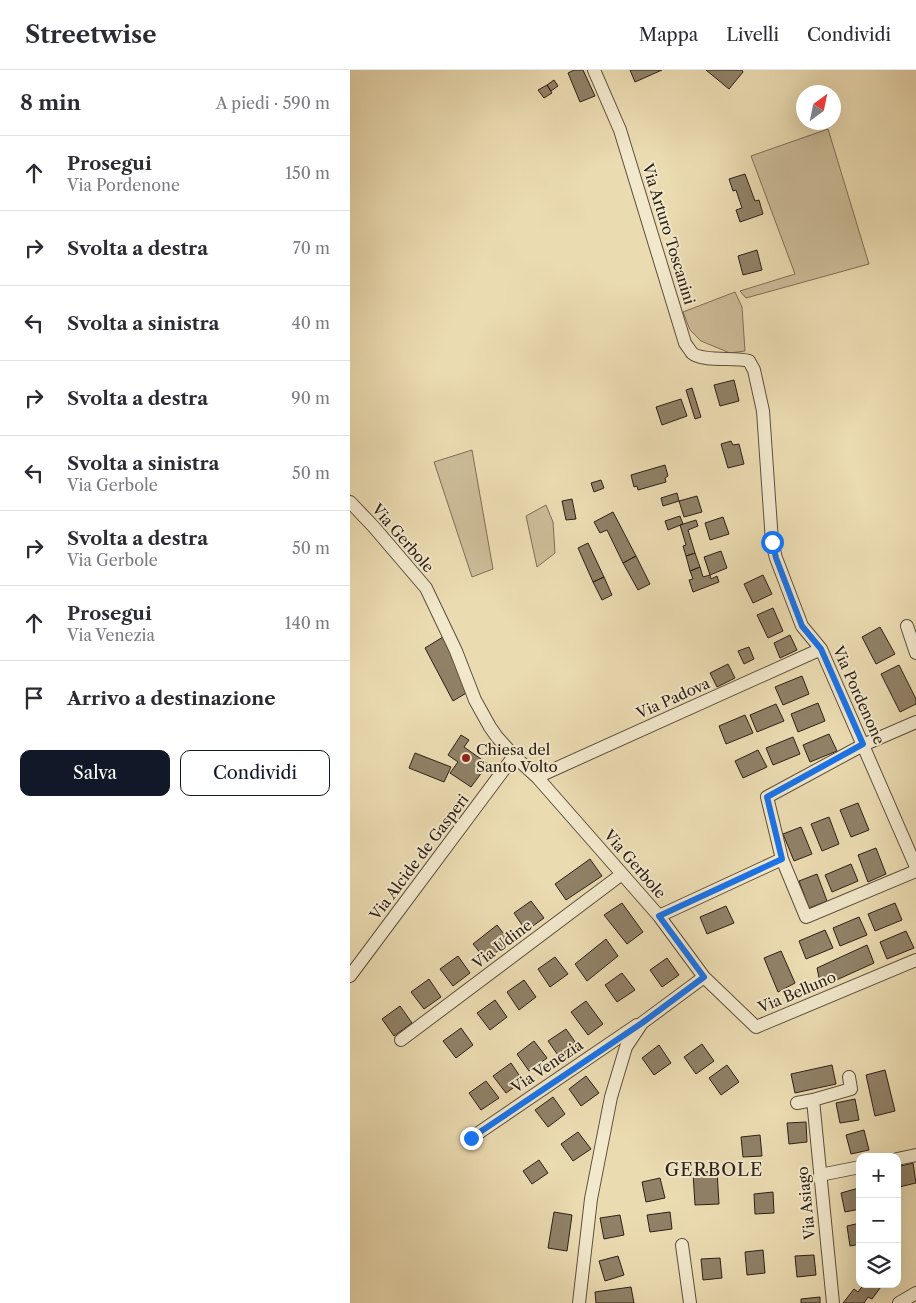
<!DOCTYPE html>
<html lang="it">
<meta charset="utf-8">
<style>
:root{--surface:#fff;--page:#f2f2f3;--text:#2b2b33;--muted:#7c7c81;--line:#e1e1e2;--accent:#111827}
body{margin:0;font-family:"Libre Caslon Text",serif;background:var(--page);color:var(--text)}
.controls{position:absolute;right:15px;bottom:15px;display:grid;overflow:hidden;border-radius:10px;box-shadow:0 5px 20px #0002}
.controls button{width:45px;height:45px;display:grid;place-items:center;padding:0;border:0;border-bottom:1px solid var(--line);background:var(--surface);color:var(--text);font:25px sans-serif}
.compass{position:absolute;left:446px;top:15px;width:45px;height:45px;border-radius:50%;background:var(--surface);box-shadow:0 5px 20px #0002;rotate:33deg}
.stop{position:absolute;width:15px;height:15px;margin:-11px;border:4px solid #1a73e8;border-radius:50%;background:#fff}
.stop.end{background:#1a73e8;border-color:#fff;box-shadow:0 1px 5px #0008}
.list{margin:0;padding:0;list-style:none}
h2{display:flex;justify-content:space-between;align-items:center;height:65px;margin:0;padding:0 20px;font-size:21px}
h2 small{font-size:16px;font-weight:400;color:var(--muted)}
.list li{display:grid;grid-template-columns:32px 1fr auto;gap:15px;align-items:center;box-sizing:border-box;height:75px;padding:0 20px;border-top:1px solid var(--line)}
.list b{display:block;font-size:19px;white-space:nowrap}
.list p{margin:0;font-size:16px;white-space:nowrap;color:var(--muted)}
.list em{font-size:16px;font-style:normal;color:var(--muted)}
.actions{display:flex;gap:10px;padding:15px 20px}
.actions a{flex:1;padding:11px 0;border:1px solid var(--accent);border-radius:10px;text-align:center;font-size:18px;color:var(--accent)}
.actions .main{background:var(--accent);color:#fff}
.icon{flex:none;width:28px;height:28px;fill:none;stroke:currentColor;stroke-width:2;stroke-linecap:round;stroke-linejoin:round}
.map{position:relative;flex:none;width:566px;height:1233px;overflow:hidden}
header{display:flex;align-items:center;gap:30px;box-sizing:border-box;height:70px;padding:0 25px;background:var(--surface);border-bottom:1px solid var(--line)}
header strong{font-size:24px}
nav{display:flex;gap:28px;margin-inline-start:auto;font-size:18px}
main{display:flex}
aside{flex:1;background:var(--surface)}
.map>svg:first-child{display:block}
</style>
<header>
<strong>Streetwise</strong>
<nav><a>Mappa</a><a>Livelli</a><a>Condividi</a></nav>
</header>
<main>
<aside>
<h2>8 min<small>A piedi · 590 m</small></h2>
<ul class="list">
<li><svg class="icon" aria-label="ahead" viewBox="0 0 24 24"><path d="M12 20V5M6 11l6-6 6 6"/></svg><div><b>Prosegui</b><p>Via Pordenone</p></div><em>150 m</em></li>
<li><svg class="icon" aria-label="right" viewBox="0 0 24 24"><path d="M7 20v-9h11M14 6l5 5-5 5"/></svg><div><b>Svolta a destra</b></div><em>70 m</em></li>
<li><svg class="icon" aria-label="left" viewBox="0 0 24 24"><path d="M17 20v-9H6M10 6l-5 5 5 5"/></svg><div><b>Svolta a sinistra</b></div><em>40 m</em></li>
<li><svg class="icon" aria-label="right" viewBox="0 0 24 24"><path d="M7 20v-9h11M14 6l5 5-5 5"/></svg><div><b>Svolta a destra</b></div><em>90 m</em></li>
<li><svg class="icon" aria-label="left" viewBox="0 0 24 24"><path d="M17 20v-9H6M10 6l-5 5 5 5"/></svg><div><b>Svolta a sinistra</b><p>Via Gerbole</p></div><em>50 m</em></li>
<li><svg class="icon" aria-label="right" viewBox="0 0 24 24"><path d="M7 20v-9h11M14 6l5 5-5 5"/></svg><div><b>Svolta a destra</b><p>Via Gerbole</p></div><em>50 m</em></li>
<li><svg class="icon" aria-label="ahead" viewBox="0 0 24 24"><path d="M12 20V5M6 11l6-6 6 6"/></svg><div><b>Prosegui</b><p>Via Venezia</p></div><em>140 m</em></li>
<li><svg class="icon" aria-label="arrive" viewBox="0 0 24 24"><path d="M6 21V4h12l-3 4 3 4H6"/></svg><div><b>Arrivo a destinazione</b></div></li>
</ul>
<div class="actions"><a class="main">Salva</a><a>Condividi</a></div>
</aside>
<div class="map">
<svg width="566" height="1233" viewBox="0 0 566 1233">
<rect width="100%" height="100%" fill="#ebdbb1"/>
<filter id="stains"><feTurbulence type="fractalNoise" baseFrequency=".004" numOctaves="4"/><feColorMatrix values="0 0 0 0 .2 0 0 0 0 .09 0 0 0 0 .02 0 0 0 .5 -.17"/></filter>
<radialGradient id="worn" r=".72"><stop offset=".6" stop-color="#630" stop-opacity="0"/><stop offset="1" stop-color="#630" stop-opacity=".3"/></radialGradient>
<path fill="#cbbb97" stroke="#7c6e57" d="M478,59L519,194L396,228L390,221L445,204L401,86Z
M385,222L392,237L395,281L380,283L351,271L340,260L333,242Z
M122,380L143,499L122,507L84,392Z
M196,435L203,452L205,483L187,497L176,446Z"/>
<path fill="#908167" stroke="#2d2017" d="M224,0H233L245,26L230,32L218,3Z
M280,0H312L285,12Z
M356,0H392L393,2L379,19Z
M204,10L208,16L201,21L197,15Z
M197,15L202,23L194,28L188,20Z
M395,104L405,131L409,130L413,144L390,152L386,140L392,138L386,120L383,121L379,109Z
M407,180L412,200L393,205L388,186Z
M384,310L389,331L370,336L364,315Z
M342,318L351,347L345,349L336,320Z
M331,329L337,346L312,355L306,337Z
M381,371L383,375L389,374L394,394L378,398L371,374Z
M315,395L318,406L315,408L316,412L288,420L287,416L284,417L281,405Z
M251,410L254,418L244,422L241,413Z
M327,423L329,431L313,436L311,428Z
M347,426L352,442L334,447L329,431Z
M222,429L226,449L216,450L212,431Z
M263,442L286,486L273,493L257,460L250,463L244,452Z
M330,446L333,454L318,460L315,451Z
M373,447L379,464L360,470L355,453Z
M346,450L348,456L338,460L345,483L336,486L333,476L336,475L330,455Z
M238,473L254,507L243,512L228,478Z
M371,481L377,498L360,505L354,487Z
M345,483L350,497L340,501L336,486Z
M286,486L300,514L288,520L273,493Z
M350,497L353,507L360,505L361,509L367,506L369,512L343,522L339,510L343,509L340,501Z
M413,505L422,524L403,533L394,514Z
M254,507L262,525L252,530L243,512Z
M423,538L433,561L418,568L407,545Z
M530,557L545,584L526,594L512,567Z
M440,565L447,580L430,588L424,573Z
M93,567L118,622L103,631L75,578Z
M399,577L404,589L394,594L388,581Z
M378,594L385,608L367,617L360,603Z
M549,595L566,629V634L550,642L531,604Z
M452,606L459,624L433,635L425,617Z
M468,633L475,651L448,662L441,644Z
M426,634L434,651L407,662L400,645Z
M395,645L403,663L376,674L369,656Z
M479,664L487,681L460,692L453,675Z
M111,665L119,670L114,677L138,694L121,717L100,703L108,692L98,685Z
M443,667L450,684L423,695L416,678Z
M408,680L417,697L393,708L385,691Z
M65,683L101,697L94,712L59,698Z
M508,733L519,760L501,767L490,740Z
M479,747L489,774L472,781L461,754Z
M451,757L462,784L444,791L433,764Z
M526,778L536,804L518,812L508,785Z
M240,789L252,806L216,830L205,814Z
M501,794L508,811L482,822L475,805Z
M467,804L477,831L459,838L449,811Z
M181,831L194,848L176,861L164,843Z
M272,833L293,862L277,874L254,845Z
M545,833L552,850L525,861L518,844Z
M376,836L384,853L357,864L350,847Z
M509,847L517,865L490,876L483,858Z
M147,855L160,872L136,890L123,874Z
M475,860L483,878L456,889L449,871Z
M556,861L564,878L537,889L530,872Z
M256,869L268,886L237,911L225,894Z
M517,875L524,893L471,917L467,898Z
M431,881L445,913L428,922L414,888Z
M108,886L120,903L103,916L90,899Z
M205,887L218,904L200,917L188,899Z
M317,888L329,905L312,917L300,900Z
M272,903L285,920L267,932L255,915Z
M79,909L91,927L74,939L61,922Z
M174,910L186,927L169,940L157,922Z
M145,930L157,947L140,960L127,943Z
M236,931L253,954L238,965L221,942Z
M50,936L62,953L44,966L32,949Z
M111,958L123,975L106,988L93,971Z
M216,959L228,976L210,988L198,971Z
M184,971L197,988L179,1001L167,984Z
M352,974L364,991L346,1004L334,987Z
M309,975L321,993L304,1005L292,988Z
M161,993L173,1011L156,1023L143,1006Z
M377,995L389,1012L371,1025L359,1008Z
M482,995L486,1014L445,1023L441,1004Z
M535,1000L545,1041L525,1046L516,1005Z
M236,1006L249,1023L231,1036L219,1019Z
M136,1011L149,1028L131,1040L119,1023Z
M203,1027L215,1044L198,1057L185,1040Z
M505,1029L509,1050L490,1053L486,1033Z
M456,1052L457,1072L439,1074L437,1053Z
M514,1060L519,1080L501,1084L496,1065Z
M228,1062L241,1079L223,1091L211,1074Z
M410,1065L412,1086L393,1087L391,1067Z
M189,1090L198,1103L182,1114L173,1101Z
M563,1093L566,1113L549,1117L547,1097Z
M367,1101L369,1134L345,1135L343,1103Z
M310,1108L315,1128L296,1132L292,1112Z
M509,1118L510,1139L495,1142L491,1123Z
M423,1122L424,1143L405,1144L404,1124Z
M204,1142L222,1145L217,1181L198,1178Z
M320,1142L322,1159L300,1162L297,1145Z
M270,1145L274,1165L254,1169L250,1148Z
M510,1153V1174L500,1176L497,1156Z
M413,1180L415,1203L397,1205L395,1182Z
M464,1185L466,1205L447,1207L445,1186Z
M268,1186L274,1205L255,1211L249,1191Z
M370,1188L372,1208L353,1210L351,1189Z
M514,1214H533L522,1229L518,1227L514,1233H493L504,1219L508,1222Z
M281,1217L284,1233H246L245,1222Z
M470,1227V1233H451V1229Z"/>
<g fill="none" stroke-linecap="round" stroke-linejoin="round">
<g stroke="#5c4f3e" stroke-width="14">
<path id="minor" d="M244,0L270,60L335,273C337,276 340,280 342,283C352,292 385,287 399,291L404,300L413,341L422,472L426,488L452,556L471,579L566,797
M0,432L23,456L76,518L106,581L125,630L140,657L147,667L164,686L187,707L309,846L354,907L406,957L566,890
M557,556L566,583
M187,707L471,579
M432,789L417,727L513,675L566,652
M309,846L432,789L456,847L566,801
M0,906L164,686
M51,970L272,804
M463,1030L501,1019L499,1007
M447,1033L463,1030L483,1233
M121,1068L287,955
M547,1089L566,1085
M470,1105L510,1097
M332,1175L340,1233
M229,1233L241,1129L261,1027L276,977L292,953L354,907
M549,1233L566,1223"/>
</g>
<use href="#minor" stroke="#f2e8cc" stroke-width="12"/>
</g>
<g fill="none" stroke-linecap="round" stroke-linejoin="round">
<path stroke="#1a73e8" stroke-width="6" d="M121,1068L292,953L354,907L309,846L432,789L417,727L513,674L471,579L452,556L426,488L422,472"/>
</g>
<circle fill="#8f2418" stroke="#f2e8cc" stroke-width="2" cx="116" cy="688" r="5"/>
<g text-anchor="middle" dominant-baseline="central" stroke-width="4" stroke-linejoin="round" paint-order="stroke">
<g font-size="15" fill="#2d2017" stroke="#f2e8cc">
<text transform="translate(319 164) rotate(73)">Via Arturo Toscanini</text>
<text transform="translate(53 468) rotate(49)">Via Gerbole</text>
<text transform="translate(509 625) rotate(66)">Via Pordenone</text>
<text transform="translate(323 628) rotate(-24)">Via Padova</text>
<text transform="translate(69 787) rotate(-53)">Via Alcide de Gasperi</text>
<text transform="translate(285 794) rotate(49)">Via Gerbole</text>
<text transform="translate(152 874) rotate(-37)">Via Udine</text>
<text transform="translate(447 922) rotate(-23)">Via Belluno</text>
<text transform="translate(197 996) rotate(-34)">Via Venezia</text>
<text transform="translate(456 1133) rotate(-96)">Via Asiago</text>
</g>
<g font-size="15" fill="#2d2017" stroke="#f2e8cc" text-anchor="start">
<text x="126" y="679">Chiesa del<tspan x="126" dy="17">Santo Volto</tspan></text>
</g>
<g font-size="18" letter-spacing="1" fill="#2d2017" stroke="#f2e8cc">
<text x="364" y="1100">GERBOLE</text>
</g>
</g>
<rect width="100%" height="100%" filter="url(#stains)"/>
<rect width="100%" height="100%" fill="url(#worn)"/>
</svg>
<div class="controls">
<button>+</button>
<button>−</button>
<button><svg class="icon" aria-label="layers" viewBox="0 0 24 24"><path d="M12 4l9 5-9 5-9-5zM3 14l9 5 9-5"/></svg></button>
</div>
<svg class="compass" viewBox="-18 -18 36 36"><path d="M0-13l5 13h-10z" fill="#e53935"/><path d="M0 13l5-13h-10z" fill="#7c7c81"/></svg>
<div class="stop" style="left:422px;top:472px"></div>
<div class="stop end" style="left:121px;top:1068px"></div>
</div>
</main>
